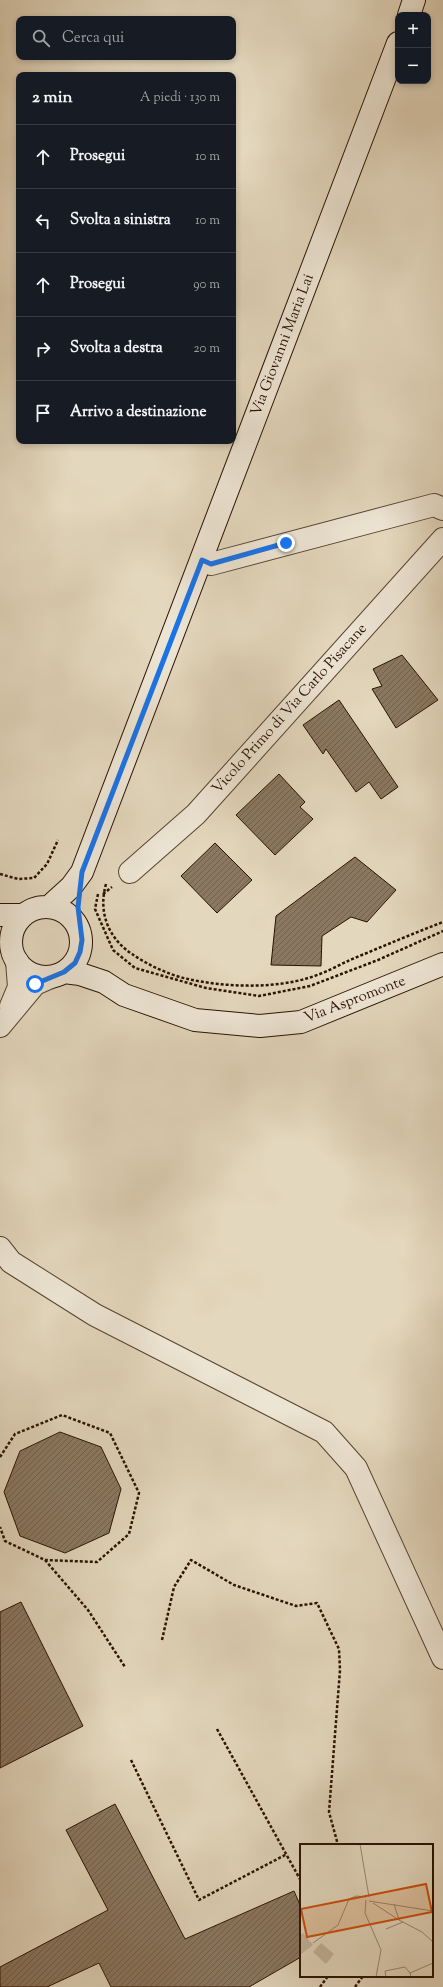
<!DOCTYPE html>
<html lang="it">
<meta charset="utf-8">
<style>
:root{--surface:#171b24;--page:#242831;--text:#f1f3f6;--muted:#9ea1a6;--line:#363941}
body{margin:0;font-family:"Sorts Mill Goudy",serif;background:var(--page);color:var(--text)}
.controls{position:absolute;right:12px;top:12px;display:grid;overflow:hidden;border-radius:8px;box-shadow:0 2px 6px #0003}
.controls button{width:36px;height:36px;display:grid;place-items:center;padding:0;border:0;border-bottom:1px solid var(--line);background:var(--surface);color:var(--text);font:20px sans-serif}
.stop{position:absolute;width:12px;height:12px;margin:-9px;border:3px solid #1a73e8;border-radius:50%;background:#fff}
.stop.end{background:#1a73e8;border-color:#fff;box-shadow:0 1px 4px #0008}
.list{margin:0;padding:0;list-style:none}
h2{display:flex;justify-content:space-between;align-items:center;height:52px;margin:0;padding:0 16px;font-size:17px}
h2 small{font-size:13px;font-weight:400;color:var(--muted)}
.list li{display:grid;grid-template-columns:26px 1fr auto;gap:12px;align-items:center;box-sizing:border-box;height:64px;padding:0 16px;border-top:1px solid var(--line)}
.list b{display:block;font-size:15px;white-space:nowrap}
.list em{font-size:13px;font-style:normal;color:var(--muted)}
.icon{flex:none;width:22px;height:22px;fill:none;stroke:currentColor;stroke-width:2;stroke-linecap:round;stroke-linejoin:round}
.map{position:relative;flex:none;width:443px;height:1987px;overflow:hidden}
.search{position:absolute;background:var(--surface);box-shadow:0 2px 6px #0003;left:16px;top:16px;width:220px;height:44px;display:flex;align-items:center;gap:10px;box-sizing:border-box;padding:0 14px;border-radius:8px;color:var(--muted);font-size:15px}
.panel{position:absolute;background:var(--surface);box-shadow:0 2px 6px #0003;left:16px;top:72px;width:220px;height:372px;border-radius:8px}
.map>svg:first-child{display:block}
</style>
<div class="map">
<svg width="443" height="1987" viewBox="0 0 443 1987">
<defs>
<pattern id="building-hatch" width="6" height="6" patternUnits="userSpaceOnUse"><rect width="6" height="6" fill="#8a7862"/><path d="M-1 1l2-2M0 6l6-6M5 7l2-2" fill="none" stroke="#71614e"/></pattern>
</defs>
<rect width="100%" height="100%" fill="#e3d7bd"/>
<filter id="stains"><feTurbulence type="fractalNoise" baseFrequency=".005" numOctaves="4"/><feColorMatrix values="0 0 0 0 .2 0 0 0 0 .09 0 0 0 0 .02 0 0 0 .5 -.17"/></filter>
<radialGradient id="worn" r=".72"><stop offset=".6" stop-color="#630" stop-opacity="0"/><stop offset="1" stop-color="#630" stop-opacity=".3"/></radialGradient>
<path fill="url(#building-hatch)" stroke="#2a1200" d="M402,655L438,700L396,728L372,689L382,686L373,669Z
M339,700L398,787L381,799L369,782L356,792L326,749L323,754L303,725Z
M279,774L305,802L300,807L313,819L275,855L236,815Z
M215,843L252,880L217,913L181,876Z
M355,857L396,890L367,922L351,917L322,936L321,966L271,965L276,916Z
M60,1432L101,1447L121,1489L109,1533L65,1553L20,1536L4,1492L20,1451Z
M21,1602L83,1726L0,1768V1612Z
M115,1804L185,1939L294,1891L301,1907V1957L249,1987H111L99,1963L47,1987H0V1967L108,1910L66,1830Z"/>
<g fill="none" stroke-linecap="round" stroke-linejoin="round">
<g stroke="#58432f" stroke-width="24">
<path id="street" d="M202,560L211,564L434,505L443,509
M130,872L196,814L443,539
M11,1006L19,987L17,961
M0,1026L35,984L51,977
M0,1248L11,1262L95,1315L324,1432L356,1468L443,1658"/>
</g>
<g stroke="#2a1200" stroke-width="24">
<path id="secondary" d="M409,15L414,0
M49,907L71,887L82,872L398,43
M11 942a35 35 0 1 1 70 0a35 35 0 1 1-70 0Z
M0,915H23
M64,972L80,974L104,982L124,995L195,1020L260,1026L301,1022L443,964"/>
</g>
<path stroke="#2a1200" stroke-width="2.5" stroke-dasharray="3 2" stroke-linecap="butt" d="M0,874L18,879L34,878L47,864L58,840
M106,884C98,912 108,938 132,954C148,965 169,975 188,979C223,987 273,989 308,978C323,974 337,966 350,960C381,947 412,934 443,922
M98,894L95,909L113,950L135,968L206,988L259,996L310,986L378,960L443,931
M103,894L112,887
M0,1457L15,1434L62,1415L110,1433L139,1493L129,1534L97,1562L45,1560L5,1541L0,1527
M45,1560L88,1610L125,1667
M162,1640L174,1587L191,1560L234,1585L296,1606L317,1603L339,1649L340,1670L329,1812L338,1845
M217,1729L301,1881
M131,1760L199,1900L287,1854
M320,1987L328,1976
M355,1987L363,1976"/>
<use href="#street" stroke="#ede5d4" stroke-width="22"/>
<use href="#secondary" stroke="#ede5d4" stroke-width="22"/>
</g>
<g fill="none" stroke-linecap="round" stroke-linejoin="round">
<path stroke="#1a73e8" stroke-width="5" d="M35,984L64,972L75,963L80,952L82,940L78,907L82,872L202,560L211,564L286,543"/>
</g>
<g text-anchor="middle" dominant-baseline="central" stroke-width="3.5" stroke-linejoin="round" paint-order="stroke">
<g font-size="15" fill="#2a1200" stroke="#ede5d4">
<text transform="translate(283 345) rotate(-69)">Via Giovanni Maria Lai</text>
<text transform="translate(290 709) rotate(-48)">Vicolo Primo di Via Carlo Pisacane</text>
<text transform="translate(355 1000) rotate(-21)">Via Aspromonte</text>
</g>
</g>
<g transform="translate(300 1844)">
<rect width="133" height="133" fill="#e3d7bd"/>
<path d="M3,89L13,101L0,111V91ZM21,99L34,110L26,120L13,108Z" fill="#c4b69d"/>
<path fill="none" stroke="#998871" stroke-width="1" d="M60,0L69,53M66,56L65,69L81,106L76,133M69,57L133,67M73,59L99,76M94,60L99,76L122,88L133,98M86,85L103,78M13,99L38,81L49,55L56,52L66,53M86,133L85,127L105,123L110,129M111,133L110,129L133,119"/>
<path fill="#cc4e0a" fill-opacity="0.15" stroke="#cc4e0a" stroke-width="2" d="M126,40L132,68L7,93L1,65Z"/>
<rect width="133" height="133" fill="none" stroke="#2a1200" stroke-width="2"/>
</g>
<rect width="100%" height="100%" filter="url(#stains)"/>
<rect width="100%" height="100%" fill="url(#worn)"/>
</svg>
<div class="controls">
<button>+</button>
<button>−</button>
</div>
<div class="stop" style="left:35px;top:984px"></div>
<div class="stop end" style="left:286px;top:543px"></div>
<div class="search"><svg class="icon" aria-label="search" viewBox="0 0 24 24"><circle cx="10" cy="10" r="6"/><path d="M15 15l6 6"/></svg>Cerca qui</div>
<section class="panel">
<h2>2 min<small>A piedi · 130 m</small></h2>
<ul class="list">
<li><svg class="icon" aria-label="ahead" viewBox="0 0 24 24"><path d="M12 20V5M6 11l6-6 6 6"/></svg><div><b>Prosegui</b></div><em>10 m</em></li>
<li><svg class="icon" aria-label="left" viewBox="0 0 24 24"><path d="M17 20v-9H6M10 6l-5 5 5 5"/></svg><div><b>Svolta a sinistra</b></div><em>10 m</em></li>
<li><svg class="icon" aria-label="ahead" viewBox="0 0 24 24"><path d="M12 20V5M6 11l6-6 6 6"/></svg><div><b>Prosegui</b></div><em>90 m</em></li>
<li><svg class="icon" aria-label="right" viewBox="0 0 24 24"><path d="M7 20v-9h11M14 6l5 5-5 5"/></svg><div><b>Svolta a destra</b></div><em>20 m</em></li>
<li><svg class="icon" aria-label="arrive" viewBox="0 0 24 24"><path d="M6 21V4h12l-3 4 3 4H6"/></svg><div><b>Arrivo a destinazione</b></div></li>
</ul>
</section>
</div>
